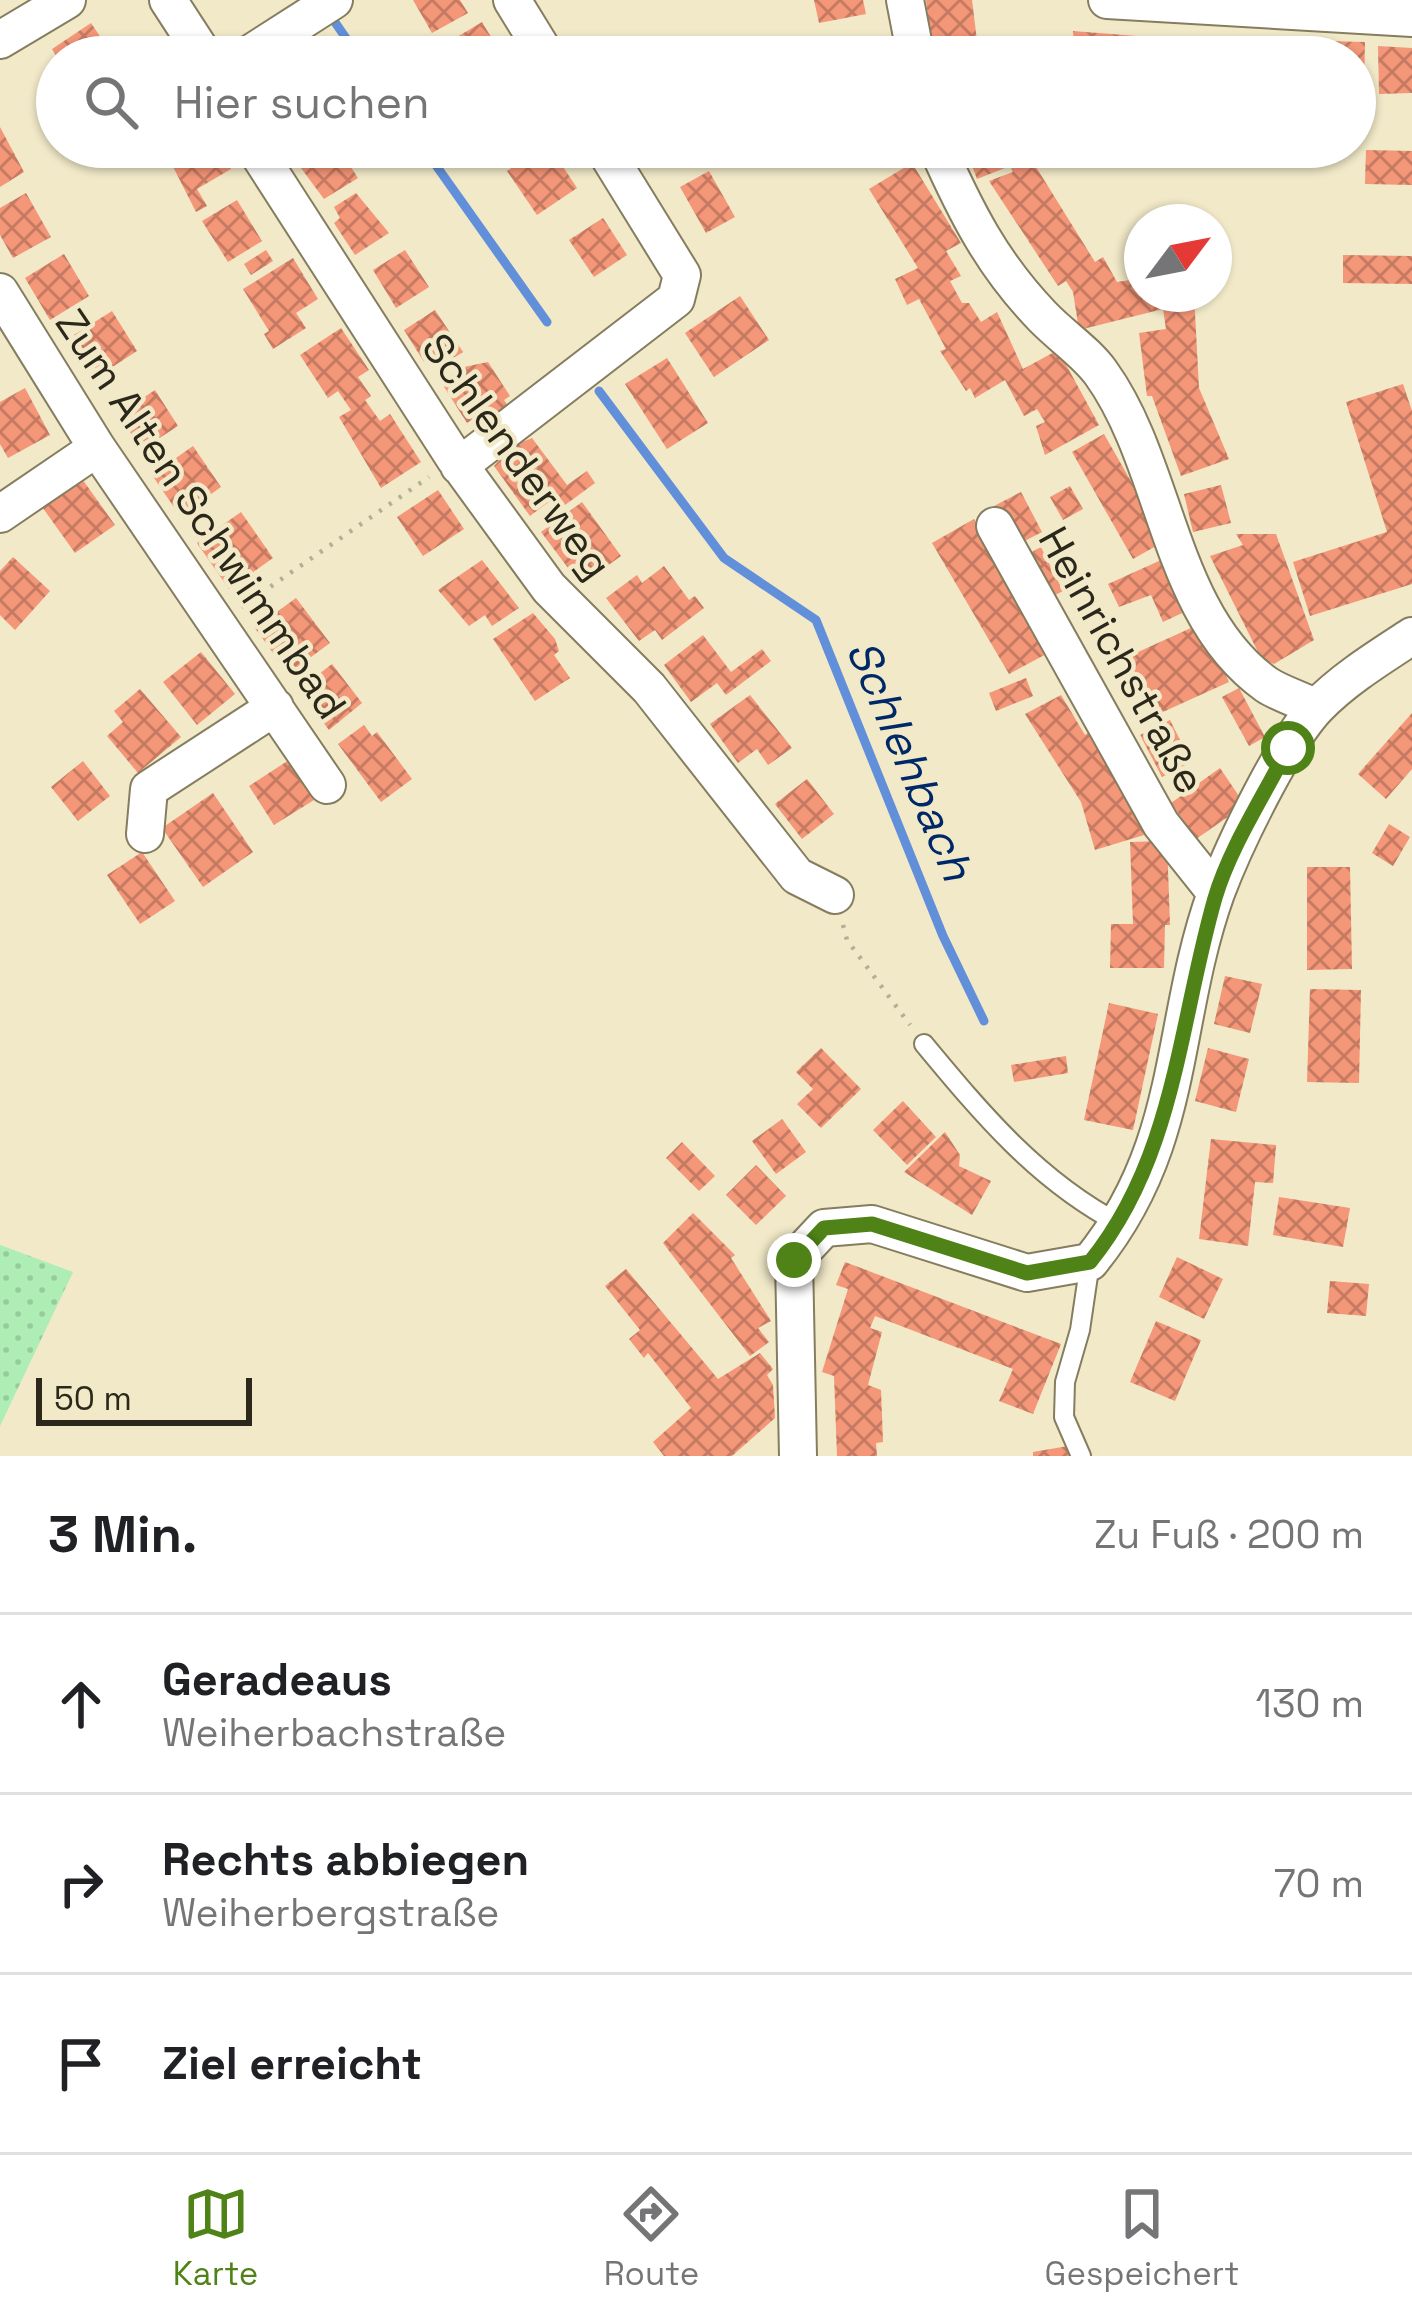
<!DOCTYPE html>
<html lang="de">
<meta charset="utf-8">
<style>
:root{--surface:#fff;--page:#f6f6f6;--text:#202124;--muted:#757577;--line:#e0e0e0;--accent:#4f8317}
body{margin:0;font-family:"Space Grotesk",sans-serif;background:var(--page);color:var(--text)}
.compass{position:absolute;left:1124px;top:204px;width:108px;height:108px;border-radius:50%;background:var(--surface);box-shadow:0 3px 9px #0004;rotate:58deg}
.scale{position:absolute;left:36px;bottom:30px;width:216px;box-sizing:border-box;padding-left:12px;border:6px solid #2b281b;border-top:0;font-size:33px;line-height:42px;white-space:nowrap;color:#2b281b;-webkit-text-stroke:9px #f1e9c8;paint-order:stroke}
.stop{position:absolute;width:36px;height:36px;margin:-27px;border:9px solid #4f8317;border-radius:50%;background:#fff}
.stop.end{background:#4f8317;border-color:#fff;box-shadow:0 3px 12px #0008}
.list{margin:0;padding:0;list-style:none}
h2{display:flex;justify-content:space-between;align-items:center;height:156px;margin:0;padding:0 48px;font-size:51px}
h2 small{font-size:39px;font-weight:400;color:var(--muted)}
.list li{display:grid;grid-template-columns:78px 1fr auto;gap:36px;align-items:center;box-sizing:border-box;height:180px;padding:0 48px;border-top:3px solid var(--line)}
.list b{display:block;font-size:45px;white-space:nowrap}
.list p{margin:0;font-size:39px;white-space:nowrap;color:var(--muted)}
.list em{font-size:39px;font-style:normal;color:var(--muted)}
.icon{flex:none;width:66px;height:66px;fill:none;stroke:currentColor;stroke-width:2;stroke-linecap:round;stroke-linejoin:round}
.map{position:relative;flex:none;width:1412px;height:1456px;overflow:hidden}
.search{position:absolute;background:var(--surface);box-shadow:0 3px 9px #0004;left:36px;right:36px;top:36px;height:132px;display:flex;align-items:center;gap:30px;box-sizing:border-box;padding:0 42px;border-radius:66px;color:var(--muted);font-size:45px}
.sheet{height:696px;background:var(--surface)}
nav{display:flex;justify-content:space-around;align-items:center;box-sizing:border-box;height:168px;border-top:3px solid var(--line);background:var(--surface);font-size:33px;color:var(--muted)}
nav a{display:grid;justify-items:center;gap:6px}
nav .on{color:var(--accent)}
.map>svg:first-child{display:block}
</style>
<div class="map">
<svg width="1412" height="1456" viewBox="0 0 1412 1456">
<defs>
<pattern id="green-dots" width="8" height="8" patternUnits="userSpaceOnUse" patternTransform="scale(3)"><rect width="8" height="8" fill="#aeedb4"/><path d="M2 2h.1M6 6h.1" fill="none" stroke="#96cb9a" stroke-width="1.8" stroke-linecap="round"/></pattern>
<pattern id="building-cross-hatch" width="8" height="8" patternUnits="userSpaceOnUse" patternTransform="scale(3)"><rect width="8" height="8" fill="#f49678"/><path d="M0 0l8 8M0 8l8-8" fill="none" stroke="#c67a62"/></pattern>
</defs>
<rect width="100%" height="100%" fill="#f1e9c8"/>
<path fill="url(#green-dots)" d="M0,1245L73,1272L0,1426Z"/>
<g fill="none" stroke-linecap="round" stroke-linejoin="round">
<path stroke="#618fd9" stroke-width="9" d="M330,15L359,57
M423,147L547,322
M599,391L724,558L816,620L943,936L984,1021"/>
</g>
<path fill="url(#building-cross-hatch)" d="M413,0H460L468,13L432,33Z
M814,0H863L866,14L819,23Z
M926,0H972L979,57H933Z
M482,22L503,57H455L447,43Z
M91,23L114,57H57L52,49Z
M1073,31L1136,36L1137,57H1075Z
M1159,40L1245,43V57H1158Z
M1323,41L1365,42L1364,87H1355V57H1280L1279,42Z
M168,44L177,57H147Z
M1049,46L1051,57H994L993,54Z
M1378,46L1412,48V93L1379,94Z
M0,127L24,172L0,187Z
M163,147H218L231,169L197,189L207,206L196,212Z
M299,147H338L358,178L324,199L298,164L307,158Z
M543,147H550L577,188L537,215L507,171Z
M852,147H897L864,167Z
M965,147H1005L1009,161L1028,154L1095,262L1103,257L1117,282L1130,280L1128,269L1142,266V294H1194L1199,388L1229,459L1181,476L1152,396H1147L1139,333L1166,329L1163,309L1079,330L1073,292L1066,281L1058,286L989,181L1013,172L1010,166L977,179Z
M1366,150L1412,151V185L1365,184Z
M912,163L961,243L946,251L961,276L950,281L962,303H969L981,322L997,312L1023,369L1058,350L1099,425L1045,455L1036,426L1045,422L1037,409L1024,416L1005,380L975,398L970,388L966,391L940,351L946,349L919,299L907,305L895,279L918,268L869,189Z
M709,171L735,217L706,233L680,187Z
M26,193L51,237L13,258L0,235V208Z
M356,193L389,233L355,255L334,223L340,218L334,207Z
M237,200L262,241L228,262L202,221Z
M603,218L627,255L594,277L569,240Z
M266,250L273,261L251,275L244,264Z
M405,250L429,287L396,308L373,270Z
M64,254L89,296L50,320L25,278Z
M1343,255L1412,256V284L1343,283Z
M293,258L318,299L296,313L306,328L273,349L264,334L269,331L243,289Z
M740,296L769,340L714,377L685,333Z
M435,310L463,352L439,367L432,357L424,362L404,330Z
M112,311L137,351L100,375L74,335Z
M341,328L369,370L358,377L371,396L365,400L380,421L390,414L421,462L381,488L339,417L351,410L338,391L328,398L300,355Z
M667,358L708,423L667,449L625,384Z
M488,362L510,396L504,400L510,409L486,425L479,415L467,423L441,382L464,367Z
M1403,384L1412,411V584L1310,616L1293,562L1387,532L1346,402Z
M25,388L50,435L8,458L0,444V402Z
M155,390L178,426L141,450L119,414Z
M1104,434L1165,541L1133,559L1072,452Z
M532,438L567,485L587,471L595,483L561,508L554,498L530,516L494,466L513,446Z
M193,446L221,487L180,516L152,475Z
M80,476L115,525L75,553L40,504Z
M1221,485L1231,523L1193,532L1184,494Z
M1070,486L1083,509L1063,520L1050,497Z
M438,490L464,529L423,556L397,517Z
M1021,492L1042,532L1015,546L994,506Z
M582,502L621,556L581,585L541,532Z
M241,512L273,558L229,589L197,543Z
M974,519L1050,652L1009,674L932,543Z
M1236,534H1276L1314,640L1274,664L1261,658L1210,556L1243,545Z
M1041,547L1063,591L1044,601L1021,558Z
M1170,556L1195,607L1163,622L1151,595L1119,607L1108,584Z
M13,557L50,591L15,630L0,615V571Z
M482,560L519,608L492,626L485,615L469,626L438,590Z
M1075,564L1087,586L1071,595L1059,572Z
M664,566L689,600L695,596L704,608L662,640L655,630L639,641L606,598L637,575L642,583Z
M296,598L330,643L288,674L255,628Z
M533,613L555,639L559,651L554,655L570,678L535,701L493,639Z
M1202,623L1229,682L1154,716L1127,657Z
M703,635L731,672L762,649L771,661L726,695L717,683L691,702L664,665Z
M201,652L235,694L197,725L163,682Z
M332,664L362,703L329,730L298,690Z
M1026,678L1033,696L996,711L989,693Z
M1239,688L1265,737L1249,746L1222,697Z
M140,689L181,737L138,773L107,736L123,722L114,711Z
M750,695L792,748L768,765L757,749L738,763L710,724Z
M1061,695L1085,735L1093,729L1130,786L1144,835L1095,850L1081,802L1025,714Z
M1412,713V769L1386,799L1358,774Z
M1170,720L1191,762L1162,777L1140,735Z
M364,725L372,736L377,732L412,779L381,802L338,744Z
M289,760L314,800L274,825L249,786Z
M83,761L110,796L78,821L51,787Z
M1220,768L1245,805L1196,839L1171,803Z
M807,779L834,814L802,839L775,804Z
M213,793L253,852L203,887L162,828Z
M1389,824L1410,837L1393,866L1372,853Z
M1167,841L1170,925H1165L1164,968H1110L1111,924H1133L1130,842Z
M142,852L175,901L140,924L107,875Z
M1307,867H1350L1352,969L1307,970Z
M1225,976L1262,984L1250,1033L1214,1024Z
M1310,989L1361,990L1359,1083L1307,1082Z
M1109,1003L1158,1014L1133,1130L1084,1120Z
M821,1048L861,1089L821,1128L797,1104L813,1089L796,1072Z
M1208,1048L1249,1059L1236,1112L1195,1101Z
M1066,1056L1068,1073L1014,1082L1011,1065Z
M903,1101L936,1137L907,1165L873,1130Z
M782,1119L806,1152L776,1174L752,1141Z
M945,1132L960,1155L959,1166L991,1181L972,1215L904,1172Z
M1211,1139L1276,1145L1273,1183L1255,1182L1248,1246L1199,1239Z
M682,1142L715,1176L699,1191L666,1158Z
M756,1165L786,1196L756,1225L726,1195Z
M1279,1197L1350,1208L1343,1247L1273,1235Z
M693,1213L735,1255L731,1258L771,1321L758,1328L769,1342L750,1356L663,1243Z
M1177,1257L1223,1279L1204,1319L1159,1297Z
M845,1262L1061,1344L1033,1414L999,1401L1013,1369L875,1316L870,1328L882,1332L868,1385L881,1390L883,1442L876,1443L877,1456H837L834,1376L822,1372L848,1289L836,1285Z
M626,1269L718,1379L760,1353L773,1369L767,1375L773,1385L775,1418L732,1456H664L653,1442L691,1408L648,1353L644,1358L629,1339L640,1330L605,1286Z
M1330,1281L1369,1284L1366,1316L1327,1313Z
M1156,1321L1201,1340L1175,1401L1130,1382Z
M1074,1445L1076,1456H1033V1452Z"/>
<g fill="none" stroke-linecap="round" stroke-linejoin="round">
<g stroke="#857d5f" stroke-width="22">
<path id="service" d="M924,1044C982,1114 1038,1181 1120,1224
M1081,1456L1064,1417L1065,1382L1080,1330L1090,1262"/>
</g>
<g stroke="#857d5f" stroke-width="40">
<path id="minor" d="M168,0L205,57
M512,0L547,57
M905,0L916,57
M1107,0L1412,18
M0,40L67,0
M245,57L334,0
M254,147L455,459L549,588L649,688L797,876L835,895
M937,147C966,212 992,264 1042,316C1061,336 1086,352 1101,373C1168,466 1168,615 1267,685C1281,694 1301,700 1316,708
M0,292L97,448L327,785
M459,466L676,299L682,275L603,147
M0,514L97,448
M995,526L1161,824L1216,893
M145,834L149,789L275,707
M798,1456L794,1260L824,1228L872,1224L1027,1273L1090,1262C1187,1143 1169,1024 1216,893C1234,845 1283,743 1317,707C1344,679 1380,657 1412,636"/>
</g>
<path stroke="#b4ae93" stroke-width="4.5" stroke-dasharray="3 9" stroke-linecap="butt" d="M241,607L429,477
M843,925L847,940L910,1025"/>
<use href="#service" stroke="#fff" stroke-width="18"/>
<use href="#minor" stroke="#fff" stroke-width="36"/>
</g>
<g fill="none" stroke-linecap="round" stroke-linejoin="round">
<path stroke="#4f8317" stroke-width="15" d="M794,1260L824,1228L872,1224L1027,1273L1090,1262C1175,1157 1179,1023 1215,898C1230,847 1264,796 1288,748"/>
</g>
<g text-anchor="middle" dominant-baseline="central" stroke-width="9" stroke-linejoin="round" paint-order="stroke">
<g font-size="42" fill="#2b281b" stroke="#f1e9c8">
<text transform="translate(517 456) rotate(54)">Schlenderweg</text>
<text transform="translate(201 514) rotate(56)">Zum Alten Schwimmbad</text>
<text transform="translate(1122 660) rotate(61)">Heinrichstraße</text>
</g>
<g font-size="45" font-style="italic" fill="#002868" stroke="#f1e9c8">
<text transform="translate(910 760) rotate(67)">Schlehbach</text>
</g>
</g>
</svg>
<svg class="compass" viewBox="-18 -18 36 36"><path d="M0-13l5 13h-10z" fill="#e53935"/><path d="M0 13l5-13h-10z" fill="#757577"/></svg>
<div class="scale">50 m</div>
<div class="stop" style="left:1288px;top:748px"></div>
<div class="stop end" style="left:794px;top:1260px"></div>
<div class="search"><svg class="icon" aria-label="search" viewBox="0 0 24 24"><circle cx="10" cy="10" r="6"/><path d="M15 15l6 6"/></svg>Hier suchen</div>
</div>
<section class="sheet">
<h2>3 Min.<small>Zu Fuß · 200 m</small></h2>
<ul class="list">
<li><svg class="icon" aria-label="ahead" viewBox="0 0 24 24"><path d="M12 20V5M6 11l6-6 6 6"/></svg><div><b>Geradeaus</b><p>Weiherbachstraße</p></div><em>130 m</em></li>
<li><svg class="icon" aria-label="right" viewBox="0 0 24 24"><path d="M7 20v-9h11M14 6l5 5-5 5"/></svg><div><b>Rechts abbiegen</b><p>Weiherbergstraße</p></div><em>70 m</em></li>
<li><svg class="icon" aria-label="arrive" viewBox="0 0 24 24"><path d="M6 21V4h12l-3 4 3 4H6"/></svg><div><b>Ziel erreicht</b></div></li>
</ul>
</section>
<nav>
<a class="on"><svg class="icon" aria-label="map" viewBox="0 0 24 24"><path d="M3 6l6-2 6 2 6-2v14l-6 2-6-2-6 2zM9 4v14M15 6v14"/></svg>Karte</a>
<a><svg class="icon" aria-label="directions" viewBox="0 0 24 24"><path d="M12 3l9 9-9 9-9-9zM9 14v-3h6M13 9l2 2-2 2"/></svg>Route</a>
<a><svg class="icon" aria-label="saved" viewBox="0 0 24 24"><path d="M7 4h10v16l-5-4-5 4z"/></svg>Gespeichert</a>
</nav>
